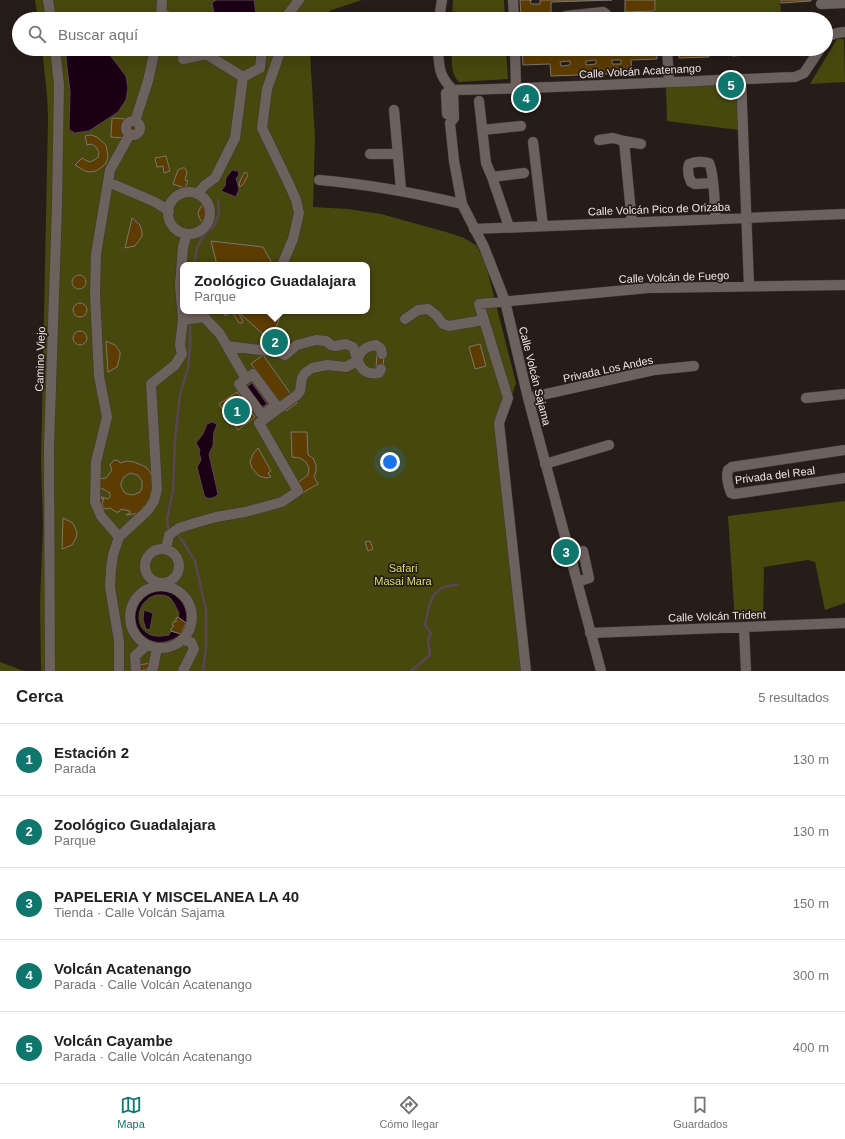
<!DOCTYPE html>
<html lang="es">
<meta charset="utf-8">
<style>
:root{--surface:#fff;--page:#f6f6f6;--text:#202124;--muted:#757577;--line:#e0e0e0;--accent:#0f766e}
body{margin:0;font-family:Helvetica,sans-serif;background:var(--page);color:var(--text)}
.you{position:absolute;left:390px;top:462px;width:14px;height:14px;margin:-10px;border:3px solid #fff;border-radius:50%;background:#1a73e8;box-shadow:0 0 0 6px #1a73e833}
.badge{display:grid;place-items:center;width:26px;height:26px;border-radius:50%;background:var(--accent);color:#fff;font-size:13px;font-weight:700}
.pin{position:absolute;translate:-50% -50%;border:2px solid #fff;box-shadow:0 1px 4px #0006}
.popup{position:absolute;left:180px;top:262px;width:190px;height:52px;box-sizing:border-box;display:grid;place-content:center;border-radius:8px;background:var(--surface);filter:drop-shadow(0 1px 3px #0005);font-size:13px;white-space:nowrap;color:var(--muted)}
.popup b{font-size:15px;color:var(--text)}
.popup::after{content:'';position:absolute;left:50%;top:100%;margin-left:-8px;border:8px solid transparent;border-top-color:var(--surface)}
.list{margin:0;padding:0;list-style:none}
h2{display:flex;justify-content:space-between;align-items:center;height:52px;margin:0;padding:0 16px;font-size:17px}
h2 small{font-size:13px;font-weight:400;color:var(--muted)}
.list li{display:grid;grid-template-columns:26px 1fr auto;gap:12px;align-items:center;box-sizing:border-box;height:72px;padding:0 16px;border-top:1px solid var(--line)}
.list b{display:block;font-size:15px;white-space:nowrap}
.list p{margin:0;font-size:13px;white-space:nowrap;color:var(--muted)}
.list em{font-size:13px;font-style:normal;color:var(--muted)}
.icon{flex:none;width:22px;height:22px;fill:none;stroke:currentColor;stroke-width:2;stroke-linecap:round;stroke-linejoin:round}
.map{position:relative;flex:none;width:845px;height:671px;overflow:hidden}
.search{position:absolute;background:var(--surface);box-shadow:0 4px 16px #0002;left:12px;right:12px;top:12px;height:44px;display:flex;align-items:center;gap:10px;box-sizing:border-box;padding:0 14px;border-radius:22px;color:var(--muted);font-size:15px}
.sheet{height:412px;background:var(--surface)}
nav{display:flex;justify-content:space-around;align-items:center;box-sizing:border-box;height:56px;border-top:1px solid var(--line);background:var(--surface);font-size:11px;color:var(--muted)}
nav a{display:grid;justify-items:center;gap:2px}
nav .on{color:var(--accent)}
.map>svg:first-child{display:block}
</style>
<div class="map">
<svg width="845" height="671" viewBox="0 0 845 671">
<rect width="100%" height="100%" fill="#261c18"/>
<path fill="#47480e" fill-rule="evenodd" d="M35,0H362L329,11L330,19H38Z
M453,0H504L505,19H452Z
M655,0H780L781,14L687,19H656Z
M837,39H844L845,82L810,84Z
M42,49H325L310,52L315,138L313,207L348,209L381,214L446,232L464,238L476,245L485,261L516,383L502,424L529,671H41L40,602L43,526L41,462L48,118L47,95ZM183,265H367V311H183Z
M452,49H506L508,79L459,82C450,74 452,60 452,49Z
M736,83L738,130L667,121L666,87Z
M845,501V603L825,610L815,562L808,560L764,567L763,619L735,621L728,516Z
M0,662L24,671H0Z"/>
<path fill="#1b0015" stroke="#5a4553" d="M216,0H254L257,19H215L212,3Z
M65,49H104L110,55L126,76L128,88L126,100L118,112L89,131L75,133L69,130L70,92Z
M232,170L238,171L239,173L238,177L236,178L239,189L236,197L221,191L225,186L226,178Z
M252,383L267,404L262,407L247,387Z
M212,422L215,423L217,425L214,432L213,446L209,454L218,494C215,498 211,499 206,498L204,495L197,467L201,460L199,452L200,450L196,443L203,434L207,424Z
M154,590C174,588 190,603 186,623L178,617L179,613C176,608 174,601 169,597C165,595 161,595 157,595C138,598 131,627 151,635C157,637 163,636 169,635L171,631L181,634C144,664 111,606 154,590Z
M144,610L153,613L150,630L146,629L143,620Z"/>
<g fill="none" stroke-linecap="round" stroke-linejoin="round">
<path stroke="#5a4553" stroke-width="2.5" d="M194,265L197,248L203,236L214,226L219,214L218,200
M168,528L167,519L173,491L175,439L180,394L188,368L190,346V326
M180,537L195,561L206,610V648L203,671
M411,671L430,655L428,640L431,633L425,625C429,603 432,584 458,585"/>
</g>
<path fill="#5c3c00" stroke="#7d766d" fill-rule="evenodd" d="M520,0H532H530L531,4H540V0H612L551,2V14L521,16Z
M625,0H655V11L625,12Z
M781,0H811V1L781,3Z
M522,49H552V51L656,49L657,59L631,60L632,73L551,76L550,64L523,65ZM532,51H542V54L532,55ZM596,60V64L586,65V61ZM612,60H621V64H612ZM570,61V65L561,66L560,62Z
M679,49H709V57L679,58Z
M732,49H762V54L732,56Z
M784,49H814V52L784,53Z
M112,118L125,119L124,138L111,137Z
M128.5 128a4.5 4.5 0 1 1 9 0a4.5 4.5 0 1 1-9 0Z
M91,135L97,137L106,145L108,157L106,163L102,167L96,171L90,172L85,171L75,165L82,158L85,160L90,162L96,159L98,157L99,152L96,147L92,144L87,145L85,136Z
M166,156L170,171L164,173L163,166L157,167L155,158Z
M182,168H185L187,172L185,180L188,181L185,188L173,184L178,170Z
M246,172L248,175L244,183L240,187L239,184L242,177L244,173Z
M203,204L206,215L203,223L200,219L198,214L199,210Z
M132,218L140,225L142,232V236L135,246L125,248Z
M211,241L263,247L273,265H217Z
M72 282a7 7 0 1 1 14 0a7 7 0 1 1-14 0Z
M73 310a7 7 0 1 1 14 0a7 7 0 1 1-14 0Z
M223,311H237L243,321L242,323H239L232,312L225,316Z
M237,311H282L271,341Z
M73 338a7 7 0 1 1 14 0a7 7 0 1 1-14 0Z
M106,341L115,345L120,352V356L117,367L108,372Z
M480,344L486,366L475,369L469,347Z
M377,354H384L383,369H376Z
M263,355L297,403L286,411L251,364Z
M237,392L255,417L238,430L219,404Z
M291,432H307L308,455L313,458L316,465V471L314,477L318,484L302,493L296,484L308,475L309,468L306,462L300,458L292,457Z
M258,448L271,471L268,473L271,477L266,478L259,476L252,468L250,462L253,454Z
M114,460L119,461L120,463L127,461L134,462L146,467L150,472L153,479L152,494L147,503L148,505L146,506L143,507L144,512L134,514L126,515L130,513V511L121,509L119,512H116L110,508L106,509L103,507L102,503L104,499L99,498V496L108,499L110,497V493L99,487V479L106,478L112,470L110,465ZM130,473L138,475L142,481V488L140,492L133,495L127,494L124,492L121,486V483L124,477Z
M63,518L73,523L76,530L77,534L76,538L72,545L62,549Z
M370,541L373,549L368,551L365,542Z
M178,617L186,623L181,634L171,631V629L174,626L172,625L174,621L176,622V618Z
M151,663L150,669L139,671V665Z"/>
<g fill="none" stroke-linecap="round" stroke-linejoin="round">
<g stroke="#3f3835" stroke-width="11">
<path id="minor" d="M48,0L51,19
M513,0L514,19
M821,4L845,3
M162,14L175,19
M161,19L162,0
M288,19L289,13L299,0
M439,19L442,0
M560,19L566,16L603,12L606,14L609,19
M826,39C832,33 837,33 845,32
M184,49L183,59L206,54L243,77L235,138L215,178L205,185L197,194
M281,49L267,89L262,128L289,184L296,200L299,213L293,239L282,265
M438,49C439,68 439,76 453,90C567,88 681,81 795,77L804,73L820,49
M515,49L516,89
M667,49L669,81
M243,77L260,68L262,49
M741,79L749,286
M453,90L454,118L450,123L454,161L462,204L484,247L505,301L528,398L601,671
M446,93L447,114
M479,101L486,163L492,177L509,227
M394,110L401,190
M126 128a7 7 0 1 1 14 0a7 7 0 1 1-14 0Z
M135,121L148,81L155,49
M482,130L521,126
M599,140L613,138L624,141
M533,142L543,226
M370,154H398
M492,177L524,173
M319,180C368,184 415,193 462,204
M108,182L155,202L169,211
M712,183L695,184L691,182C688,176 687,171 689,164C696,161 702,161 709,163C715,175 714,205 716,219
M168 213a21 21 0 1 1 42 0a21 21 0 1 1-42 0Z
M632,223L624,141L641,144
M474,229L845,214
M405,319L418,310L428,309L436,315L443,324L449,326L484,320
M183,320L204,317L220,334L246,379
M227,346L278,352L285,355L297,345L316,340L326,341L331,345L335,346L346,344L353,347C359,362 359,376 379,373L381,369
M253,374L276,405L262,415L239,384Z
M528,398L654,370L694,366
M806,398L845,394
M845,450L732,467L728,470C726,476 728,486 731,493L734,494L845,478
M545,464L609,445
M119,537L101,516L95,502L96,462L107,417L99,376L95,295L96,254L110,170L130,134
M145 566a17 17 0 1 1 34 0a17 17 0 1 1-34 0Z
M166,549L169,535L179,528L195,523L216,517L245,512L282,502L298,491L259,423L297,395L300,391L302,378L305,373L312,368L327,365L346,367L357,361C360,351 365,346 376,345L381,349L382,354
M569,555L583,551L589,578L577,582
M130 617a31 31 0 1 1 62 0a31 31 0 1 1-62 0Z
M744,628L746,671
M590,633L845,623
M183,640L191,642L194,649L183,671
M50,671L49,447L57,205L59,84L55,49
M119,671V641L110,587L111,569L113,555L119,537L148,510L154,501L157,489L151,384L175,365L182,354L180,345L183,320L180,285L183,247L187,234
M136,671L135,656L147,645
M151,671L153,668L157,648
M526,671L499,423L508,398L479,304L648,288L845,285"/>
</g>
<use href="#minor" stroke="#6d615d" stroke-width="10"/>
</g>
<g text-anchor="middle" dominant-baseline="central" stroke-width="3.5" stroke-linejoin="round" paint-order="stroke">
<g font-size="11" fill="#eee7e4" stroke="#261c18">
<text transform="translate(640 71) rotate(-3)">Calle Volcán Acatenango</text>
<text transform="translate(659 209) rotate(-2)">Calle Volcán Pico de Orizaba</text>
<text transform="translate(674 277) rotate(-2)">Calle Volcán de Fuego</text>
<text transform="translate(40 359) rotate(-88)">Camino Viejo</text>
<text transform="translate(608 369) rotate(-12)">Privada Los Andes</text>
<text transform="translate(535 376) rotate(76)">Calle Volcán Sajama</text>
<text transform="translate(775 475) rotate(-7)">Privada del Real</text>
<text transform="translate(717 616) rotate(-2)">Calle Volcán Trident</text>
</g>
<g font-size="11" fill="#dbdd70" stroke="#261c18">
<text x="403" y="568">Safari<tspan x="403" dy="13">Masai Mara</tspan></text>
</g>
</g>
</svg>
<div class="you"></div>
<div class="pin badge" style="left:237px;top:411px">1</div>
<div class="pin badge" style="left:275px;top:342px">2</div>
<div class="popup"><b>Zoológico Guadalajara</b>Parque</div>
<div class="pin badge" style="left:566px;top:552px">3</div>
<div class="pin badge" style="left:526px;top:98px">4</div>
<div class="pin badge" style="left:731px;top:85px">5</div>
<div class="search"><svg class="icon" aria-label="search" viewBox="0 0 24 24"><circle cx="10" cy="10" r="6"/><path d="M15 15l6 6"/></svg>Buscar aquí</div>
</div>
<section class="sheet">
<h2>Cerca<small>5 resultados</small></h2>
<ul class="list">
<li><span class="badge">1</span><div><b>Estación 2</b><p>Parada</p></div><em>130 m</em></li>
<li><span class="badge">2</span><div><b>Zoológico Guadalajara</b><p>Parque</p></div><em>130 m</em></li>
<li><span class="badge">3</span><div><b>PAPELERIA Y MISCELANEA LA 40</b><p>Tienda · Calle Volcán Sajama</p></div><em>150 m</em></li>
<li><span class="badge">4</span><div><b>Volcán Acatenango</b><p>Parada · Calle Volcán Acatenango</p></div><em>300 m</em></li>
<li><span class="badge">5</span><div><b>Volcán Cayambe</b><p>Parada · Calle Volcán Acatenango</p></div><em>400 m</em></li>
</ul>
</section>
<nav>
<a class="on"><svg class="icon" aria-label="map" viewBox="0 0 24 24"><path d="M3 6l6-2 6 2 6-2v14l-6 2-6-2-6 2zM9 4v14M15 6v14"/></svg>Mapa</a>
<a><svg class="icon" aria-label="directions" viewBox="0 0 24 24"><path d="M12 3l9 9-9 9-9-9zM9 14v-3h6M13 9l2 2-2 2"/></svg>Cómo llegar</a>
<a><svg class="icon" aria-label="saved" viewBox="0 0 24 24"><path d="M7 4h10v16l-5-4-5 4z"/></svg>Guardados</a>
</nav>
